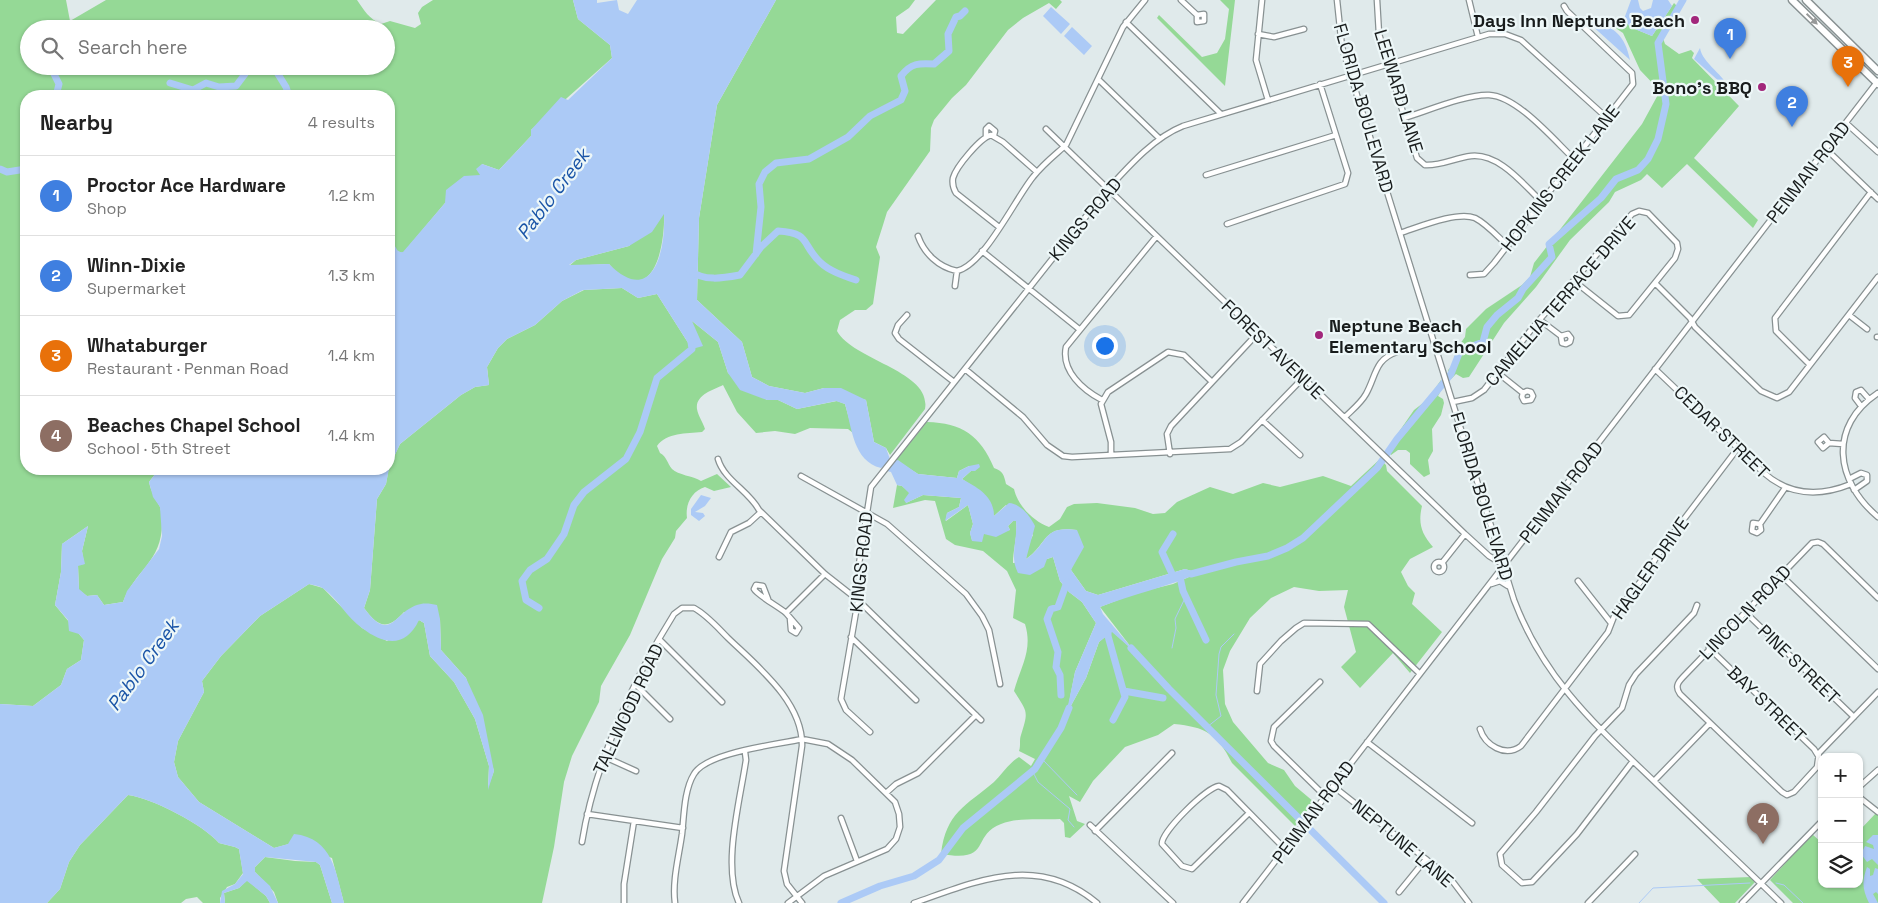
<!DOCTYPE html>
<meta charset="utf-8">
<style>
:root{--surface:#fff;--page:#f6f6f6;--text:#222;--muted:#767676;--line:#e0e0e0;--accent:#111827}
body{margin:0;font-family:"Space Grotesk",sans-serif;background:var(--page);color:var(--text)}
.controls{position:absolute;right:15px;bottom:15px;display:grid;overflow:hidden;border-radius:10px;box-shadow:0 1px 4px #0004}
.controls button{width:45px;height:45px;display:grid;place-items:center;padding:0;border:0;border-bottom:1px solid var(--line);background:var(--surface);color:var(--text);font:25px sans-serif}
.you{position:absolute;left:1104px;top:345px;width:18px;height:18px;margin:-12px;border:4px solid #fff;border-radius:50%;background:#1a73e8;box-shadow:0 0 0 8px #1a73e833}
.badge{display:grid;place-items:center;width:32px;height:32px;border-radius:50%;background:var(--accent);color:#fff;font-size:16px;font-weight:700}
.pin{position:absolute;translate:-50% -41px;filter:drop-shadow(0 1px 2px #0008)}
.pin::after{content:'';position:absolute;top:26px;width:18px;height:15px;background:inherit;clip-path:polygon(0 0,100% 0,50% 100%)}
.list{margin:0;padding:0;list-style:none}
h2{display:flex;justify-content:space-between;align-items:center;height:65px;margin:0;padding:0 20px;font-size:21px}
h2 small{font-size:16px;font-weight:400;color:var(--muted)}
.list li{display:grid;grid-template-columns:32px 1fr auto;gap:15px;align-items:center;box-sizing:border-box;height:80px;padding:0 20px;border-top:1px solid var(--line)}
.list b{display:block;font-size:19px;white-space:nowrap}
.list p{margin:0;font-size:16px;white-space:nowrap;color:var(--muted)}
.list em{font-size:16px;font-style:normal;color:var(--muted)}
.icon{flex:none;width:28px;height:28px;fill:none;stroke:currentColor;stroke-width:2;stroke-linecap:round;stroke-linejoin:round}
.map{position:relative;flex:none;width:1878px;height:903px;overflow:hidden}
.search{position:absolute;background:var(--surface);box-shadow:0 1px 4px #0004;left:20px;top:20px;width:375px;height:55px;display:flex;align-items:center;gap:12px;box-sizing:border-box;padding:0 18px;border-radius:28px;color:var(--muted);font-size:19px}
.panel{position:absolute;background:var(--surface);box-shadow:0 1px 4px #0004;left:20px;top:90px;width:375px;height:385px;border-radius:20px}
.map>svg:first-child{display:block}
</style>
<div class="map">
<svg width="1878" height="903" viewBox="0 0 1878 903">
<rect width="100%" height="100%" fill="#e0eaeb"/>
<path fill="#95d996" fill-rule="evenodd" d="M0,0H66L70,21L106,0H357C364,10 369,19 381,24L390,21L415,28L421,24L418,13L422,7L433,0H573L578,19L610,45L612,58L531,130V136L499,170L482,164L481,175L445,203L403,253H390L389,256V96H26V469H159L149,482C151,492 156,499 160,507C162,512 161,518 162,523C162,562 135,570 123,602L104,605L97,595L87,596L79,590L78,565L84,564L82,551L88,526L62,544L61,572L55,605L84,640L81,660L67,669L61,685L33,706L0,704ZM29,29H386V66H29Z
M776,0H915L909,8L896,17L897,33L903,34L936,0H1060L1062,2L1056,9L1049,3L1023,18L1008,30L966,85L952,98L934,120L931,128L930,151L887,212L883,225L876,247L880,257L873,304L866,310H855L840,320L837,331C854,361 932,371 925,409L890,455L886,448L874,442L866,400L824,388L805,393L769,386L752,377L742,342L697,300L699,218L717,105Z
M1220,0H1235L1225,86L1157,18L1159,15L1202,57L1217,53L1225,39L1229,9Z
M1674,3L1679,8L1663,38L1665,44L1679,54L1691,50L1694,53L1692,58L1739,106L1694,158L1758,220L1753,228L1687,164L1662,188L1647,174L1641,180L1615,192L1609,202L1570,240L1536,287L1504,323L1469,377L1463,378L1456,374L1451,379L1448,370L1452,366L1457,348L1465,337L1466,329L1486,309L1522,285L1530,277L1534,263L1642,124L1660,91L1640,70L1623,33L1611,25L1624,19L1630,27L1652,36Z
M664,213C665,235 659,296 623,278C618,275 613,268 609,264L569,266L576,260L629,246Z
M622,288L638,298L657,294L692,349V321L718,342L728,373L767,400H778L797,409L837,401L845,404L853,433L848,429L810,428L795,434L775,431L756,433L737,412L723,385C713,390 695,395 697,409C698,416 703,422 705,429L702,432C686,434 667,432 657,446L660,453C667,457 667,463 672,469C678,475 693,476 701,481L717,474L731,487L714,491L705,487C692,491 685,504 687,518L676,531L675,538L662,559L630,635L601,686L599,702L572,756L564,782L554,847L542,903H344L332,858L289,844L274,848L199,802L178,777L174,762L178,741L204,692L202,681L221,656L260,616L309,584L323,588L362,628L387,641L419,620L424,623L430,656L454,682L475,719L489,766L488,787L494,771L466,678L441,650L440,619L404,612C387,631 378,627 364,608L370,590L377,499L386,484L389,467L400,444L461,395L475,387L489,385L487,367L498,348L507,339L535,325L562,301L584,290Z
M1441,380L1443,387L1438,396L1443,399L1444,403L1441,415L1432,429L1433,451L1428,460L1430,474L1424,477L1410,464V453L1406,450H1398L1391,455L1387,450L1393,444L1394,439L1414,410L1427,400Z
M927,422C962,423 980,435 994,468C1003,471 1004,475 1006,484L1014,489C1018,506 1033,521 1049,527L1060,519L1067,507L1074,504L1097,503L1135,508L1153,514L1165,513L1177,502L1210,487L1233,494L1263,483L1280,487L1323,476L1351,486L1380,459L1386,465L1387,471L1422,506C1418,523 1421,533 1433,547L1410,559L1401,572L1408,586L1415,593L1412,604L1442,632L1410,673L1393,653L1360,688L1341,667L1356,652L1344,607L1348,590L1319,591L1294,587L1271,598L1250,618L1230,651L1223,670L1225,704L1233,722L1268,763L1284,770L1295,786L1314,802L1295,826L1232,763C1217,733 1205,727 1174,724L1158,735L1125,747L1093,781L1080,802L1069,796L1077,821L1085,824L1070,838L1065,837L1064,823L1060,819C1042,820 1019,817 1001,824C970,836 993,863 941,854C946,812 966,806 994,782C1002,774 1009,763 1019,757L1031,766L1035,759L1019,751C1021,745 1019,740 1021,735C1029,710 1027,712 1014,691C1021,666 1033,650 1025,624L1013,618L1016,590L1007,571L983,551L955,545L946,539L935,501L925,500L893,508L897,485L902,486L910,493L906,503L923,495L961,498L959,507L947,513L946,521L968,505L973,524L970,533L972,540L984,533L1010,530L1008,526L1013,521H1016C1018,536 1013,549 1013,563L1047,559L1053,557L1060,581L1069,592L1082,602L1096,623L1075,672L1067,713L1086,678L1099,642L1112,631L1134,651L1100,607L1136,593L1173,584L1198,573L1185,569L1098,595L1086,591L1071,570L1077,530C1042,525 1048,544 1026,559L1027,547L1033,535L1006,505L994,516L980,491L962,479L971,471H975L976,466H969L959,471L957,478L918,474L896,460Z
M128,795C152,798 204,825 219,843L235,847L239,849L243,873L235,884L227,887L220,898V903H203L197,897L186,899L181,903H47L60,889L69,862L80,845Z
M1876,813L1878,815V903H1793L1770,880L1812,834L1822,843V884H1859V831Z
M265,857L295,861L316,862L320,865L332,903H278L274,892L255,872V867Z
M1751,877L1755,882L1735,903H1720L1697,879Z
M247,880L266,896L270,903H225L224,893L239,888Z"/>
<path fill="#accaf6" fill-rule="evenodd" d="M573,0H597V3L617,0L619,10L628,14L637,0H776L717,105L699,218L697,300L742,342L752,377L769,386L805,393L824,388H841L866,400L874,442L886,448L891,462L898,460L918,474L957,478L959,471L969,466L979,464L980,467L975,471H971L962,479C978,488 994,496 994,516L1009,503C1021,504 1030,516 1035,526L1026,559C1049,544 1041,525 1077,530L1084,547L1071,570L1086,591L1098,595L1185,569L1199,573C1167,587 1133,594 1100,607L1103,614L1136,653L1112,632L1099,642L1086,678L1066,715L1075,672L1096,623L1082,602L1069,592L1060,581L1053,557L1047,559L1044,567L1030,575L1018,573C1009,556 1018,540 1016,521H1013L1008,526L1010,530L996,537L984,534L982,542L972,541L970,533L973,524L968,505L945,521L947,513L959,507L961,498L923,495L906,503L904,500L909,493L902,486L897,485L891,472L887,471L884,466L881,468C853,461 852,428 845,404L836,401L797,409L778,400H767L740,390L728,373L718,342L692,321L703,346L692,349L657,294L638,298L622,288L583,290L562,301L535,325L507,339L498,348L487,367L489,385L475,387L461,395L400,444L389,468L390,253L403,252L445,203L446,190L464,176L480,175L476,169L482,164L499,170L531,136V130L561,97L568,100L612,58L610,45L578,19ZM664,214C666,250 653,308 609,264L569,265L576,260L629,246L652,232Z
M1631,0H1638L1640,8L1643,11L1651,8L1653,0H1668L1672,6L1652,36L1630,27L1624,19Z
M1051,7L1070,24L1061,34L1043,16Z
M1591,19C1614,27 1625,35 1630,60L1589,23Z
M1072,27L1092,46L1084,55L1064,36Z
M1700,48C1702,63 1725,75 1731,92L1694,59Z
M159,469H389L386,484L377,499L370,590L364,608C392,646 394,609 421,604C426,603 432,604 437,605L440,619L441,650L466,678L483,715L494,771L488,790L489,766L475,719L454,682L430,656L424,623L419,620C406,648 384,645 362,628C347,618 338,599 324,589C320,586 313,585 309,584L260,616L221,656L202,681L204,692L178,741L174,762L178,777L199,802L274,848L288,844L294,834C333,838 336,873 344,903H332L320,865L316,862L265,857L255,867V872L270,886L278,903H270L266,896L247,881L239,888L224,893L225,903H220L222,891L235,884L243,874L239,849L235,847L219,843C204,825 152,798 128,795L80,845L69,862L60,889L47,903H0V704L33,706L61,685L67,669L81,660L84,640L79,634L69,631L68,620L55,605L61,572L62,544L88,526L82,551L85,564L78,566L79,589L87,596L97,595L104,605L123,602L127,591L159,549L162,536L160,507L153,497L149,482Z
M701,495L711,498L705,506L695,512L703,513L705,516L699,521L691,515V509Z
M1873,835H1878V865L1872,859L1867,862L1861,854L1865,846L1874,849L1873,845L1866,842Z
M1867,867L1870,869V876L1873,875L1875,868L1878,869V894L1876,892L1873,894L1878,903H1869C1862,889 1862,881 1867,867Z"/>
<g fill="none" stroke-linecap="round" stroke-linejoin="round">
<path stroke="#accaf6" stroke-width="1" d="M1172,648L1176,628L1175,619L1186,596
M1207,727L1221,716L1216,695L1219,654L1221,647L1234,634
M1042,759L1077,795
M1033,772L1038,782L1070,809L1068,820L1074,827
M1776,883L1784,885L1803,903
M1639,903L1653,888L1750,883"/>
<path stroke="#accaf6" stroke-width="7" d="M50,66L59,84L56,96
M273,66L286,87L289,96
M170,83L193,90L206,83L219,87L236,86L245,74L247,66
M0,169L7,172L26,169
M389,243L395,253L402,257
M756,254L761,207L759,184L765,172L776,163L809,159L848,137L870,116L901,100L905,91L901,76C911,63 919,63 934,64L949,51L948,34L956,17L960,16L965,11
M690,270C703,282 724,278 740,275L761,247L778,231C811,233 801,244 820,262C829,271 844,276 856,280
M1173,534L1162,552L1174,578
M1191,574L1236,562L1268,556L1287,548L1303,538L1377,468L1397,439L1451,374L1460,351L1483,342L1487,327L1497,315L1518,298L1523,289L1552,257L1549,244L1601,198L1616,179L1638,170L1648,159L1658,139L1666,104L1658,43L1683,0
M1180,577L1183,591L1206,640
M539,608L526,600L522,581L530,570L547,559L564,534L574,505L584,492L626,459L640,432L657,378L692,349L691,342
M1108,626V636L1125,697L1113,720
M1131,648L1169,689L1384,903
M1124,691L1163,698
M1061,695L1060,675L1056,667L1058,652L1047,619L1051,609L1058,607L1067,582
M841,903L880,886L914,876L939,860L963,828L1035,769L1061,728L1069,708"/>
<g stroke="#889192" stroke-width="7">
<path id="minor" d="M1181,0L1197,15V22L1204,21V14L1197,15
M1262,0L1256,60L1268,100
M1337,0L1342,47L1514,600C1545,682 1599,728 1660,787C1700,826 1741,864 1781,903
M1377,0L1379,34L1417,158L1425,165C1441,166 1455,158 1471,156C1499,153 1523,184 1541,201
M1469,0L1478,37
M1126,22L1221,114
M1258,34L1274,37L1304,29
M1099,80L1160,139
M1404,118C1427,111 1467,94 1489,95C1517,96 1554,140 1574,159
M1846,123L1878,152
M1046,129L1465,534L1489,556L1504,565
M986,137V129L989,126L995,131L994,135
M1826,149L1878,199
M1206,175L1336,135
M1227,224L1345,184L1348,173L1320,84
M999,227L956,193C953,188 952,184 953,178C956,167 980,138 991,135L1003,142L1037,172
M1400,233C1419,227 1457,211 1475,218C1487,224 1498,237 1508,246
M918,236C924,253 938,267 957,271C984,265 1015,199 1033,177C1043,164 1055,155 1066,145L1123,27L1145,0
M982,251L1079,329
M1470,275L1484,274L1494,263L1633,84L1632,73L1567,11L1564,6
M1655,283L1690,318L1695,327L1761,391L1777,398L1789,392L1878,277
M955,286L957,271
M907,315L898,325L895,333L899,339L954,382
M1849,315L1867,329
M1540,320L1561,336L1562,343L1566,344L1570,342L1571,338L1568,334L1561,336
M1877,337H1878
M1810,365L1776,331L1775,318L1871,192
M965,369L1023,417L1047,445L1063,456L1072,457L1230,449L1241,442L1303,378
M1655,369L1764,473C1790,496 1819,497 1851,484
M1498,373L1523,393L1522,397L1524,401L1531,400L1533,396L1531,392L1527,391L1523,393
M1878,393C1828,426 1835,481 1878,517
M1102,400C1083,390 1061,371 1066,347L1156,237
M1453,402L1472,398L1484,390L1534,326L1632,214L1639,211L1648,213L1677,243L1678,249L1675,258L1629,315L1618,316L1574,281
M1861,406L1855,398L1856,392L1861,390L1869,399
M1345,417C1352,410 1361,403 1366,394C1376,376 1375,359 1397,352
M1262,420L1300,455
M1829,443L1824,437L1818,442L1823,448L1829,443L1843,444
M1170,454L1167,434L1171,426L1257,334
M1111,455V442L1101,404L1108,392L1168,352L1184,355L1211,381
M718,459C724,480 749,491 759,510L825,574L858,600L981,720
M801,476L887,524L966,594L982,616L989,630L1000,684
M1849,479L1861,473L1867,475V481L1854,490
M1760,524L1753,523L1752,531L1757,533L1761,530L1760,524L1785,488
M719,557L731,532L749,523L761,512
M1434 567a5 5 0 1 1 10 0a5 5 0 1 1-10 0Z
M1442,563L1465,534
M1781,575L1878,669
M1578,581L1611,623
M1491,584L1500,581L1508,586
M1878,598L1823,544L1818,542L1812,543L1685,675C1679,681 1674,686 1680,694L1782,792L1787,795L1794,792L1817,767L1819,753L1878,692
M768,599L763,586L756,585L754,589C757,595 779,607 786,613L825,574
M1745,612L1854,717
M786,613L799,628L796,633L791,630L790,618
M851,637L916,700
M660,640L722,702
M1709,648L1814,749L1822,762
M1320,682L1274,727L1271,741L1274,746L1325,796
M635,684L670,719
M1257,691L1260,664L1281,641L1296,628L1304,623L1368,624L1420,674
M1480,729C1485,745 1505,758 1521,746L1608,632L1615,614L1645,576L1662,548L1738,448
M870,732L846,710L841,699L858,600L859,564L871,487L1107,190C1128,167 1153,138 1183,126L1489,34H1505L1521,40L1606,117
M1367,742L1472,823
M605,757L636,771
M1633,761L1577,834L1532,882L1522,883L1502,865L1500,854L1536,812L1595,736L1622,708L1629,685L1636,674L1694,613L1697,605
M1654,781L1710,723
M1333,786L1450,878L1469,903
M1859,787L1878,770
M886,793L896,784L918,773L976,715
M1859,797L1878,812
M1249,813L1192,869L1182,866L1162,844C1161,832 1207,787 1219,786L1227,790L1285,849
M587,814L683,828
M841,818L857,861
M1090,825L1173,903
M1095,831L1172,753
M582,842C594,766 633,679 674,614L682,608H694C707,615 718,628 728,638C757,666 803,702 802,746L784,871L787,884L802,903
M1399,892L1426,859
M624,903V884L634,821
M675,903C672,881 679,856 682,834C684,816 684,790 694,774C707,752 776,745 802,739L828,744L852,760L895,802L899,814L900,827L896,839L887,849L824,876L788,903
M739,903C722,866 740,801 746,760L745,752
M914,903C978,881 1037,853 1097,903
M1243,903L1878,81
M1588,903L1635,854
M1742,903L1822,821"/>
</g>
<g stroke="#889192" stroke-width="9">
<path id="highway" d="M1792,0L1878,84
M1806,0L1878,71"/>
</g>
<use href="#minor" stroke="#fff" stroke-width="4.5"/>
<use href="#highway" stroke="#fff" stroke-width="6"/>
</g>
<defs><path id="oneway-solid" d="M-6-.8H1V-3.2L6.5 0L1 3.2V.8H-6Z" transform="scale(1.25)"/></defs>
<use fill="#979999" href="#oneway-solid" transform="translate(1812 19) rotate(44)"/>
<g fill="#a2277b" stroke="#edf7f8" stroke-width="2">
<circle cx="1695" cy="20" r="5"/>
<circle cx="1762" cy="87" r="5"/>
<circle cx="1319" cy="335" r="5"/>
</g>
<g text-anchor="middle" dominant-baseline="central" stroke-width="4.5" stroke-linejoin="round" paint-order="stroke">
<g font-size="18" font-weight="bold" fill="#181c1c" stroke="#edf7f8" text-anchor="end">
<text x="1685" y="20">Days Inn Neptune Beach</text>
<text x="1752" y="87">Bono's BBQ</text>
<text x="1329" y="325" text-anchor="start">Neptune Beach<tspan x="1329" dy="21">Elementary School</tspan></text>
</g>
<g font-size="18" fill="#181c1c" stroke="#edf7f8">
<text transform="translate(1399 91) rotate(73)">LEEWARD LANE</text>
<text transform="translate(1364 108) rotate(74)">FLORIDA BOULEVARD</text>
<text transform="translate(1808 172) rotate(-52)">PENMAN ROAD</text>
<text transform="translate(1560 178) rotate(-52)">HOPKINS CREEK LANE</text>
<text transform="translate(1085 219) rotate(-50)">KINGS ROAD</text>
<text transform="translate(1560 301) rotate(-49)">CAMELLIA TERRACE DRIVE</text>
<text transform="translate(1273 349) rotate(44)">FOREST AVENUE</text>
<text transform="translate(1722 432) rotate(44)">CEDAR STREET</text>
<text transform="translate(1561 492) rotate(-52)">PENMAN ROAD</text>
<text transform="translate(1482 496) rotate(73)">FLORIDA BOULEVARD</text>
<text transform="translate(861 562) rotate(-84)">KINGS ROAD</text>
<text transform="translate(1650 568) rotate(-55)">HAGLER DRIVE</text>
<text transform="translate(1745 612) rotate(-46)">LINCOLN ROAD</text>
<text transform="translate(1799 664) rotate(44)">PINE STREET</text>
<text transform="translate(1767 704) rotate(44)">BAY STREET</text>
<text transform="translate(628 709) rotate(-65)">TALLWOOD ROAD</text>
<text transform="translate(1313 812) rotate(-53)">PENMAN ROAD</text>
<text transform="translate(1403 843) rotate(40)">NEPTUNE LANE</text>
</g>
<g font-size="19" font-style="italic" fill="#1954a7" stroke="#edf7f8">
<text transform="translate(553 194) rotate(-53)">Pablo Creek</text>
<text transform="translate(143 665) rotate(-54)">Pablo Creek</text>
</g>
</g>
</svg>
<div class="controls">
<button>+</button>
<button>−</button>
<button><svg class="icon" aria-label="layers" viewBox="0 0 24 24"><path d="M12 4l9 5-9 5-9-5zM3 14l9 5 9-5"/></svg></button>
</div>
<div class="you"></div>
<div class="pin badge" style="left:1730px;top:59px;background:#3f7fe0">1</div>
<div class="pin badge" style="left:1792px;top:127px;background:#3f7fe0">2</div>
<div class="pin badge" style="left:1848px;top:87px;background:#e8710a">3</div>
<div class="pin badge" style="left:1763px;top:844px;background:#8d6e63">4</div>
<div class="search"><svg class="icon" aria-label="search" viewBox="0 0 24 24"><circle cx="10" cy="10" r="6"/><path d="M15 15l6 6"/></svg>Search here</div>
<section class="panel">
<h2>Nearby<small>4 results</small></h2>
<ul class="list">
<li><span class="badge" style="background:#3f7fe0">1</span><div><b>Proctor Ace Hardware</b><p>Shop</p></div><em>1.2 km</em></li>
<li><span class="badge" style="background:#3f7fe0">2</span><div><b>Winn-Dixie</b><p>Supermarket</p></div><em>1.3 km</em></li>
<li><span class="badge" style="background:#e8710a">3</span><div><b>Whataburger</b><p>Restaurant · Penman Road</p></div><em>1.4 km</em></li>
<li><span class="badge" style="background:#8d6e63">4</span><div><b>Beaches Chapel School</b><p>School · 5th Street</p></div><em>1.4 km</em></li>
</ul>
</section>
</div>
